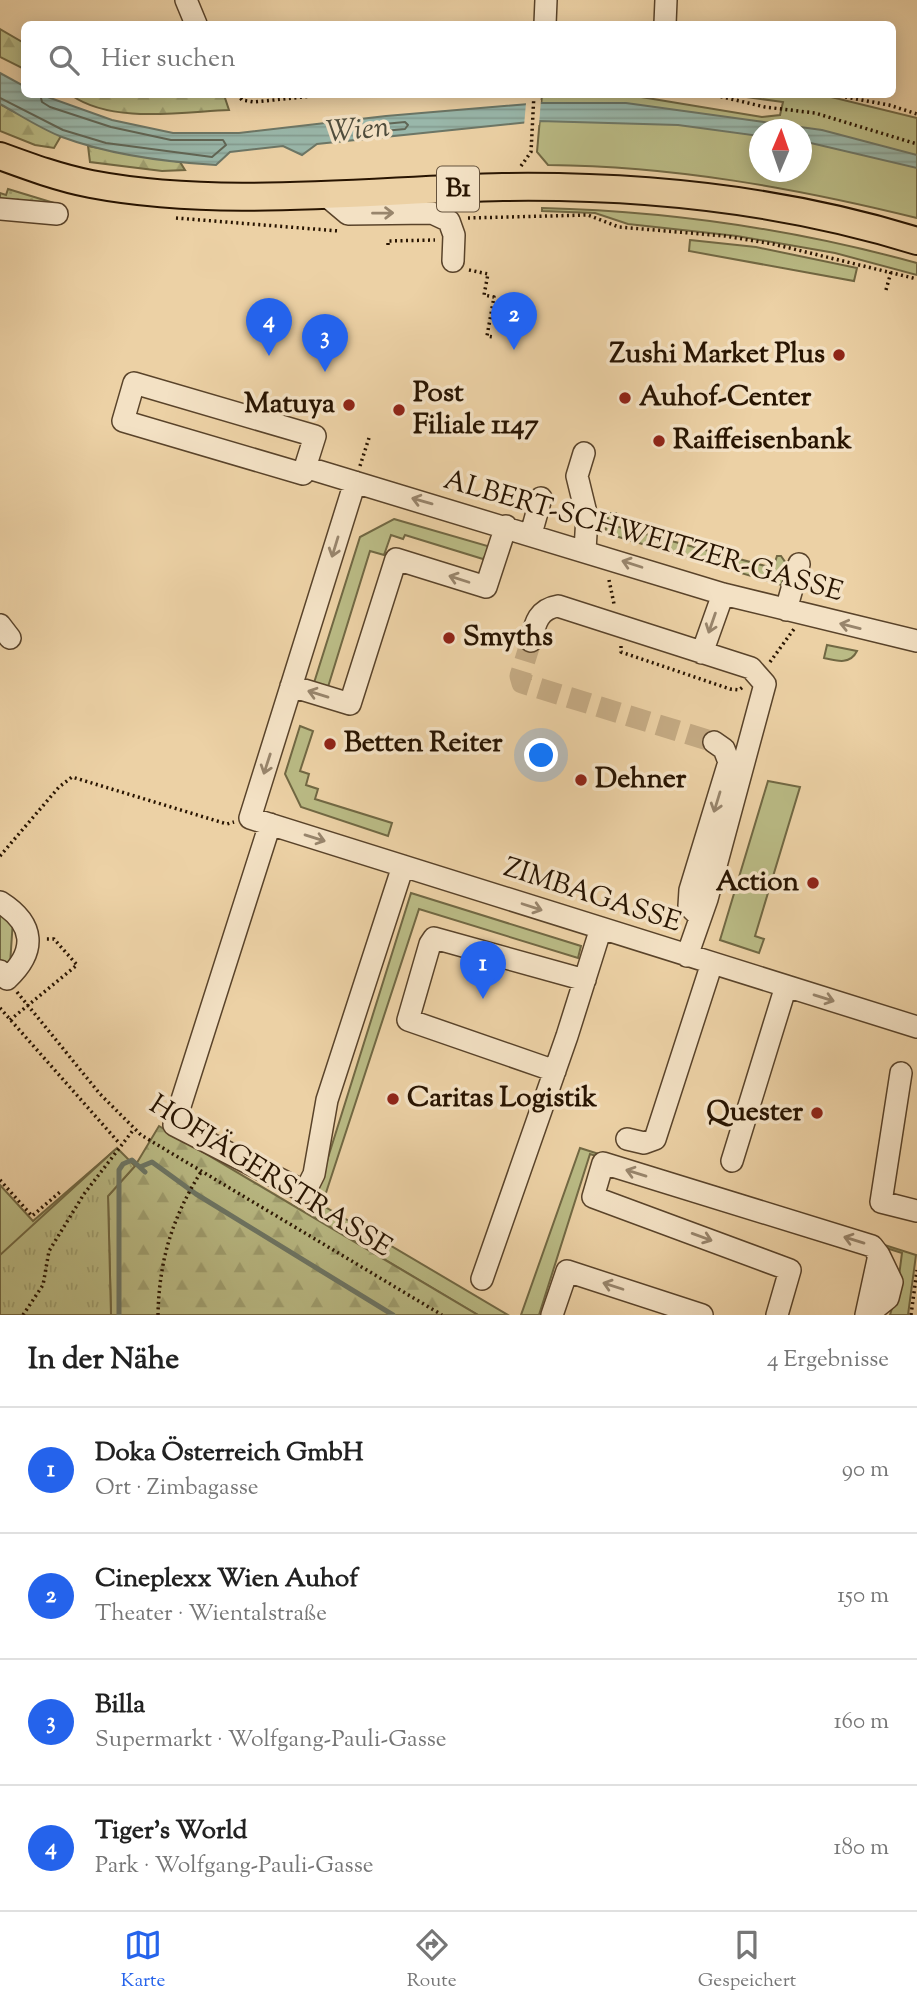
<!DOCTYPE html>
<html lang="de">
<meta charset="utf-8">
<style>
:root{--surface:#fff;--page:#f6f6f6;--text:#222;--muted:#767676;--line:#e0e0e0;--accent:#2563eb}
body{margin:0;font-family:"Sorts Mill Goudy",serif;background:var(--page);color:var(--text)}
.compass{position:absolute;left:749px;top:119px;width:63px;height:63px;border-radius:50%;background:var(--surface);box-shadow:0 4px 18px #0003;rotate:2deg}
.you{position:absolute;left:542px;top:756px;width:24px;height:24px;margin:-18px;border:5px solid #fff;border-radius:50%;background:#1a73e8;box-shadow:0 0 0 10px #1a73e833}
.badge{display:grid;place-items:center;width:46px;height:46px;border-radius:50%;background:var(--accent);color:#fff;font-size:23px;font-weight:700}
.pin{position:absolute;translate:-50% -58px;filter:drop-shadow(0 2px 4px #0008)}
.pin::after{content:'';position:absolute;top:37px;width:24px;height:21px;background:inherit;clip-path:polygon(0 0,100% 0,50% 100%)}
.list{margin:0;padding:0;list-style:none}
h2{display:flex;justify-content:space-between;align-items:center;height:91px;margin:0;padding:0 28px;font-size:30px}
h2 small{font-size:23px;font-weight:400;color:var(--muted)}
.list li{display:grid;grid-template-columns:46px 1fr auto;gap:21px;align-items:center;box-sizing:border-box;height:126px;padding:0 28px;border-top:2px solid var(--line)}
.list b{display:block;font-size:26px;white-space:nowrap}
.list p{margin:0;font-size:23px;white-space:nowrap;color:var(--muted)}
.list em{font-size:23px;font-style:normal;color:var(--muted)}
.icon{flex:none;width:38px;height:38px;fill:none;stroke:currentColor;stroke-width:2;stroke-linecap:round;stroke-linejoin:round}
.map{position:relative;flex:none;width:917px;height:1315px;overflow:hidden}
.search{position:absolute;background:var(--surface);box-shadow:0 4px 18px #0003;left:21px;right:21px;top:21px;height:77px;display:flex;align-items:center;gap:18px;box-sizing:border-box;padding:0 24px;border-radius:10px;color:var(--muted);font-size:26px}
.sheet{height:595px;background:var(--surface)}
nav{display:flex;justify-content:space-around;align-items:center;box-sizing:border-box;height:98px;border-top:2px solid var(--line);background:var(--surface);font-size:19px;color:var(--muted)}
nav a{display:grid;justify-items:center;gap:4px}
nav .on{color:var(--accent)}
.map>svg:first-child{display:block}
</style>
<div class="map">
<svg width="917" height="1315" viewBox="0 0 917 1315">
<defs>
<pattern id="forest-firs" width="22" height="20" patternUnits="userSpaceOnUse" patternTransform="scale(1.75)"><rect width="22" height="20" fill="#babb85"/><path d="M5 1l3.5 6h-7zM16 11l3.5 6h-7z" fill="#a0a071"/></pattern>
<pattern id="park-tufts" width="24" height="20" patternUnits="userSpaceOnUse" patternTransform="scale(1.75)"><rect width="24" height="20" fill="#babb85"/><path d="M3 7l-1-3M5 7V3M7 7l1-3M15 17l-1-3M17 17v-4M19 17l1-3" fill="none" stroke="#a0a071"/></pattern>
<pattern id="garden-dots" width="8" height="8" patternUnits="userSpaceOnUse" patternTransform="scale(1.75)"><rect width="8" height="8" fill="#babb85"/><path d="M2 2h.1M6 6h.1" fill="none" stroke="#a0a071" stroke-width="1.8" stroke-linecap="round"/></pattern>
<pattern id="water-rules" width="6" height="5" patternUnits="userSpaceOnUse" patternTransform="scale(1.75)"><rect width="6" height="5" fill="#99b7aa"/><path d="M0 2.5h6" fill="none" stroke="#849c90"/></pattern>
</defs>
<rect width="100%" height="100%" fill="#ecd1a5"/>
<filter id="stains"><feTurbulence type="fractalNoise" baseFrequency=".00286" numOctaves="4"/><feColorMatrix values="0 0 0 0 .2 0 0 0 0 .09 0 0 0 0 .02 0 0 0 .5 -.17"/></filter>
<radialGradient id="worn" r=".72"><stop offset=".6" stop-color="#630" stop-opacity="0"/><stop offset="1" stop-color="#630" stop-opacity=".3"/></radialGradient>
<path fill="#babb85" stroke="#716843" stroke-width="2" fill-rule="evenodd" d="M542,95H629L762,117L780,115L783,102L732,95H823L917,118V218C795,188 673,166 548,165L537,152ZM760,130H802V172H760Z
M542,208C670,211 793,229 917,263V275L835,253L737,236L628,224L595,213L542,211Z
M690,240L756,247L857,268L854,281L689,251Z
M610,513H616L615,526L773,568L777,556H781L790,569L785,586L605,533L608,518L605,515Z
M394,519L491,547L483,559L405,535L403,539L391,535L384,555L370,551L328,687L313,686L360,537Z
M827,645L857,651C850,665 837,661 824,658Z
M300,726L313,731L300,771L309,774L306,785L318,789L315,799L392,823L388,836L301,807L285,774Z
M768,781L800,787L755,936L764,939L759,953L720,940Z
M411,893L581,946L578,958L419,909L322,1205L508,1315H478L310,1215Z
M0,911L13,919L10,965L0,964Z
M580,1148L916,1255L908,1315H890L897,1291L902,1253L590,1154L539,1315H521Z
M115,1150L131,1171L107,1196L0,1279V1185L33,1221Z"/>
<path fill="url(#forest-firs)" stroke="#716843" stroke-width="2" d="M0,29L24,43V69L0,57Z
M71,95H224L229,110C181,112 112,124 71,95Z
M0,104L61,136L54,148L35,145L0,131Z
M88,146L180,162L185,170L162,171L90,162Z
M159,1126L478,1315H111L108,1196L135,1166Z"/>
<path fill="url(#park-tufts)" stroke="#716843" stroke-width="2" d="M117,1148L135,1166L108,1196L111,1315H0V1255Z"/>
<path fill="url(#garden-dots)" stroke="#716843" stroke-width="2" d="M8,189L64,206V209L0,203V193L6,195Z"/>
<path fill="url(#water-rules)" stroke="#6c7666" stroke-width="2" d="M0,73L24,86V94L42,95L112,120L173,133H239L386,116L541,103H626L822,130L917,155V168L802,141V130H760L759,136L678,125L539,121L317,144L302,155L283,146L230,152L216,165C165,162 110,155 62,137C41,129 20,115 0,104Z"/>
<path fill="#ecd1a5" d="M541,100L539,125L524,126L526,103Z"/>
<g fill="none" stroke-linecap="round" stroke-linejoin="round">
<path stroke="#606656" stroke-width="2" d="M0,98L63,130L106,143L212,157L226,145L223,140H171L111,127L50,107L42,102L40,94
M405,122L408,125L405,129L373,132L370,129L373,125Z"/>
<path stroke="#6c7666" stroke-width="5" d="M140,1167L152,1162L196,1194L393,1315
M119,1315V1170L123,1164L132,1160L145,1172"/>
<path stroke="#c5ab84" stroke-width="21" stroke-dasharray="21 10" stroke-linecap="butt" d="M531,641L520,676L522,683L714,742"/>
<g stroke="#59432a" stroke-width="24">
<path id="minor" d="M186,0L196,24
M545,24L546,0
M665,24L666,0
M323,193L348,214L432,213L449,221L454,235L453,261
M0,209L57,214
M134,383L315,436L303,474L123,421Z
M584,453L577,476L587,517L585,550
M305,467L723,594L917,641
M355,482L250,818L917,1027
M531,534L541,498
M786,610L799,564
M0,625L10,638
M531,641C535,622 539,609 558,606L751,668L765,684L707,899L687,956
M702,653L723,594
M291,686L350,704L396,559L486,587L506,526
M270,824L174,1125L305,1192L314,1174L327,1100L403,866
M0,902C35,924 37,951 7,979L0,971
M700,917L689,906L690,890L729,762L724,749L714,742
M555,1071L408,1020L430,944L434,938L585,980
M901,1073L881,1202L917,1211
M627,1139L644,1143L655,1139L712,963
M732,1161L786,986
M482,1279L567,1036L601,928
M552,1315L567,1271L702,1315
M777,1315L790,1270L593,1197L603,1163L872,1246L879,1255L866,1315
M867,1315L888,1298L892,1282L879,1255"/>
</g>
<g stroke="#281401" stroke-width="30">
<path id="major" d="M0,156C30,167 60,178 91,184C222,209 371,190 503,187C641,185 785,200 917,241"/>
</g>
<path stroke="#281401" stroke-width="3.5" stroke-dasharray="2 3.5" stroke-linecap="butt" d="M237,94L242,100L254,102L333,94
M710,94L765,107L815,113L917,144
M829,94L889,105L917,114
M521,166L531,152L534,94
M176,218L339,231
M468,218L588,215L619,227L725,236L773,244L917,279
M388,245V241L435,240
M469,270L488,274L484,295L494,297L487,336L493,337
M886,290L891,272
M360,466L369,438
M495,504L500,482
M609,580L614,604
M621,646V652L730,689L739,690L744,686
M770,662L794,629
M0,856L59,787L72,777L227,824L234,822
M17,992L100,1094L141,1135L442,1315
M0,1008L120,1144
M10,1020L77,965L54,939H45
M0,1180L32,1216L60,1192
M23,1315L43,1285L49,1251L84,1194L134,1129
M158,1315C159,1261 172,1218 201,1172
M911,1315L917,1270"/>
<use href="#minor" stroke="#f3e1c4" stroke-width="21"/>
<use href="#major" stroke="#ecd1a5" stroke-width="26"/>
</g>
<defs><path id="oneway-shaft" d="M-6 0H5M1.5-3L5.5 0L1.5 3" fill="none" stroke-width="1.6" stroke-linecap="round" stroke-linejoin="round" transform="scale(1.75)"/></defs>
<g stroke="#98856c">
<use href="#oneway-shaft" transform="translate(383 213) rotate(-1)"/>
<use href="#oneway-shaft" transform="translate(422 501) rotate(-164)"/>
<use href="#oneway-shaft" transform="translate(335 547) rotate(107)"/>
<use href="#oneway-shaft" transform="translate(632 564) rotate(-162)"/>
<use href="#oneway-shaft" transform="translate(459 579) rotate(-162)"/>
<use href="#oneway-shaft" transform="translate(712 623) rotate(109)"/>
<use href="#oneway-shaft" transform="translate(850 626) rotate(-166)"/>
<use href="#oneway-shaft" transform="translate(318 694) rotate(-163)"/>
<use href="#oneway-shaft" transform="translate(267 764) rotate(108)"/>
<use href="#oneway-shaft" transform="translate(717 802) rotate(107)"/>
<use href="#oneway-shaft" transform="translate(315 838) rotate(17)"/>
<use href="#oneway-shaft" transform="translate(532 907) rotate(18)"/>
<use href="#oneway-shaft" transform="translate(824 998) rotate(17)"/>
<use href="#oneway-shaft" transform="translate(636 1173) rotate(-163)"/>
<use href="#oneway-shaft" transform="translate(702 1237) rotate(20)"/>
<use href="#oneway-shaft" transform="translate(854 1240) rotate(-163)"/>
<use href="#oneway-shaft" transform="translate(613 1286) rotate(-162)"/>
</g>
<g fill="#8f2418" stroke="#f3e1c4" stroke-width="2.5">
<circle cx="839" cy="355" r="7"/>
<circle cx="625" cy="398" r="7"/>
<circle cx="349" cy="405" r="7"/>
<circle cx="399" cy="410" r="7"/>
<circle cx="659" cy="441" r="7"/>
<circle cx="449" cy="638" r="7"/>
<circle cx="330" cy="744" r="7"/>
<circle cx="581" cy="780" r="7"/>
<circle cx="813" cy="883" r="7"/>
<circle cx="393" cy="1099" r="7"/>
<circle cx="817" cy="1113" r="7"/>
</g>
<g text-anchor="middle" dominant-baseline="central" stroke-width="7" stroke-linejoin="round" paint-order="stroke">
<rect fill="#f3e1c4" stroke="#65523c" stroke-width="2" x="437" y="166.5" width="42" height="45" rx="5"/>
<g font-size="26" font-weight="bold" fill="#281401">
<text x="458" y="189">B1</text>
</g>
<g font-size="28" font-weight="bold" fill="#281401" stroke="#f3e1c4" text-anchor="start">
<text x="825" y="355" text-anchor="end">Zushi Market Plus</text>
<text x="413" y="394">Post<tspan x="413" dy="32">Filiale 1147</tspan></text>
<text x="639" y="398">Auhof-Center</text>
<text x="335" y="405" text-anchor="end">Matuya</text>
<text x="673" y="441">Raiffeisenbank</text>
<text x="463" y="638">Smyths</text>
<text x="344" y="744">Betten Reiter</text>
<text x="595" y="780">Dehner</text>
<text x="799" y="883" text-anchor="end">Action</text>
<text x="407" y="1099">Caritas Logistik</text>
<text x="803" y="1113" text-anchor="end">Quester</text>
</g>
<g font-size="28" fill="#281401" stroke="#f3e1c4">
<text transform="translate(643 537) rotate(16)">ALBERT-SCHWEITZER-GASSE</text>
<text transform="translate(592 896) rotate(18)">ZIMBAGASSE</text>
<text transform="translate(270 1177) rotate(32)">HOFJÄGERSTRASSE</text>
</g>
<g font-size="30" font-style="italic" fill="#504d3c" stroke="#f3e1c4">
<text transform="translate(358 131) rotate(-5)">Wien</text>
</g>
</g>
<rect width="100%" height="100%" filter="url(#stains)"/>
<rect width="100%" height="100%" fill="url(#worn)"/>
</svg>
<svg class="compass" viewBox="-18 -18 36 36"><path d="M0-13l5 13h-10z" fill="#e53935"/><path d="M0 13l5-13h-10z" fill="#767676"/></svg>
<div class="you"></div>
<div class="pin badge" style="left:483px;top:999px">1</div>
<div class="pin badge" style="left:514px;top:350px">2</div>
<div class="pin badge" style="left:325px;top:372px">3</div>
<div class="pin badge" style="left:269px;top:356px">4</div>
<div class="search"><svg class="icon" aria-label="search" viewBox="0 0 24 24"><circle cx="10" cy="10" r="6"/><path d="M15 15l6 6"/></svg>Hier suchen</div>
</div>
<section class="sheet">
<h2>In der Nähe<small>4 Ergebnisse</small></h2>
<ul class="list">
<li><span class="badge">1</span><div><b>Doka Österreich GmbH</b><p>Ort · Zimbagasse</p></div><em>90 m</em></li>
<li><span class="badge">2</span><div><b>Cineplexx Wien Auhof</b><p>Theater · Wientalstraße</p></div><em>150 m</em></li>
<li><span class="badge">3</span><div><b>Billa</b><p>Supermarkt · Wolfgang-Pauli-Gasse</p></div><em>160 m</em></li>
<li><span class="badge">4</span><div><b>Tiger's World</b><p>Park · Wolfgang-Pauli-Gasse</p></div><em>180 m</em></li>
</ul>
</section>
<nav>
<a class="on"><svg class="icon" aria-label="map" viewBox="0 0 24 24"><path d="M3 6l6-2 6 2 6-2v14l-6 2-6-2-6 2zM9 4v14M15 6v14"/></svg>Karte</a>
<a><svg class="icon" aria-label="directions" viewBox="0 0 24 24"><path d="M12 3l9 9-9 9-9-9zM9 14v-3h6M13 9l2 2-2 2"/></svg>Route</a>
<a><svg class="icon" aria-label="saved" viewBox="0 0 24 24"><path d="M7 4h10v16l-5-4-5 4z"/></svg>Gespeichert</a>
</nav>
